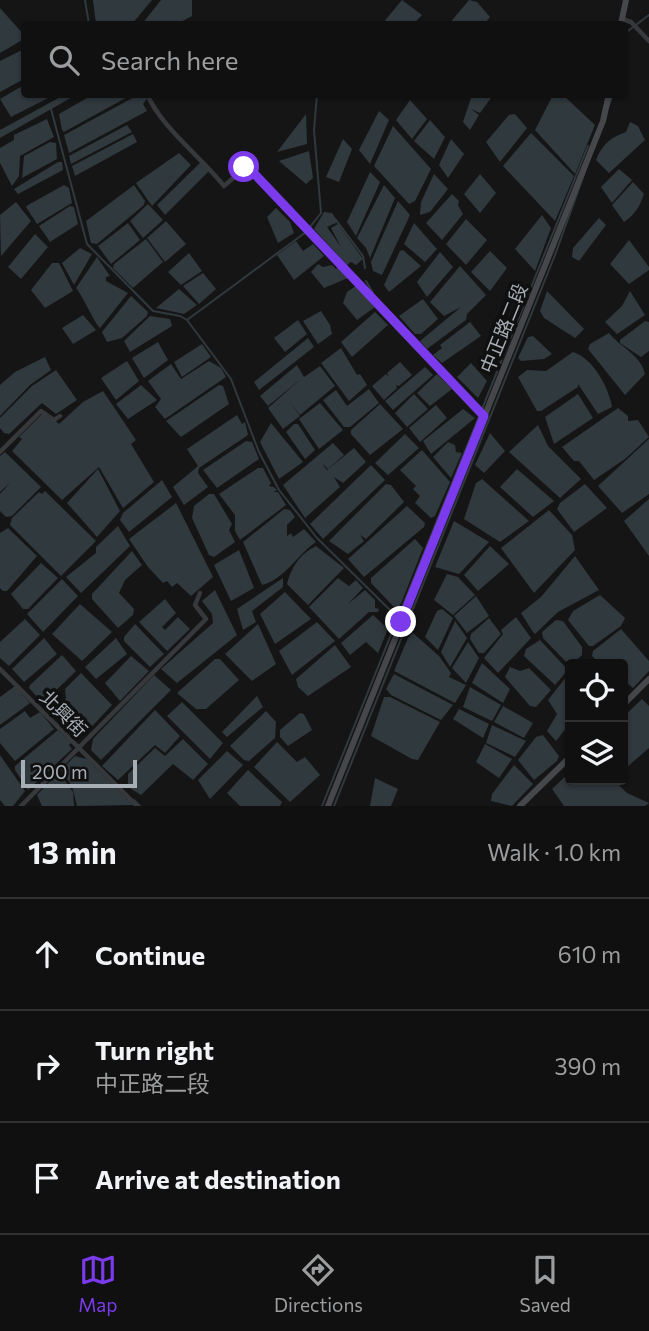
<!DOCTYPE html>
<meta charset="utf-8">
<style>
:root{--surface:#101010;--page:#191919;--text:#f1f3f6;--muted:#9c9d9f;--line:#303030;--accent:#7c3aed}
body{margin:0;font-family:Commissioner,"Noto Sans TC",sans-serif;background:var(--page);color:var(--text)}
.controls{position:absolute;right:21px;bottom:21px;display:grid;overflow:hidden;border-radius:7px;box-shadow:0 2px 5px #0004}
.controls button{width:63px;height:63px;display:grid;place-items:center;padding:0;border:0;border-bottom:2px solid var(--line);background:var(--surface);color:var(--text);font:35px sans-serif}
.scale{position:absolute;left:21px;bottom:18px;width:116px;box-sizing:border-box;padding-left:7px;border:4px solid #a8aeb5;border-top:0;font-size:19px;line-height:24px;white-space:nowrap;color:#a8aeb5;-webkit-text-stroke:5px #101011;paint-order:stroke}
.stop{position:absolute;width:21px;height:21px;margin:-16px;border:5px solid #7c3aed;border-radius:50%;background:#fff}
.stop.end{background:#7c3aed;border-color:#fff;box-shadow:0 2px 7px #0008}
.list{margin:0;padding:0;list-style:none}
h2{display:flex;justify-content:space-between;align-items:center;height:91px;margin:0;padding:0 28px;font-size:30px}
h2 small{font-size:23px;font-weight:400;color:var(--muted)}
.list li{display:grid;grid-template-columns:46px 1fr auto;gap:21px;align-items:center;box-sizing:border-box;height:112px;padding:0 28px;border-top:2px solid var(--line)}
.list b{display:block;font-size:26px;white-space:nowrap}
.list p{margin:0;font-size:23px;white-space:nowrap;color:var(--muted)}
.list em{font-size:23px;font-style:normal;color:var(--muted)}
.icon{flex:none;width:38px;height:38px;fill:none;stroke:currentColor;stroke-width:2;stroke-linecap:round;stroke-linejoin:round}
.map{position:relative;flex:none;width:649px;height:806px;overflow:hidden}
.search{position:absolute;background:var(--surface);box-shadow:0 2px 5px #0004;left:21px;right:21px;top:21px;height:77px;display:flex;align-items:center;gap:18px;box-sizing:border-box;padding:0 24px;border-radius:7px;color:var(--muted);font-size:26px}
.sheet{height:427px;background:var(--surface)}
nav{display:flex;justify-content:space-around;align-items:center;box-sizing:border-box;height:98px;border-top:2px solid var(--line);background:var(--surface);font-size:19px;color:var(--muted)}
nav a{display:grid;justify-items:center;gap:4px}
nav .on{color:var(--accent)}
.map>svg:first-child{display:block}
</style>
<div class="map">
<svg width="649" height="806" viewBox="0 0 649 806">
<rect width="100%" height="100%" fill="#151516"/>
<path fill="#30393e" d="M93,0H152L132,24H96Z
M161,0H192V16L177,24H142Z
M402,0L422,15L413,24H382Z
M469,0L477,2L490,17L486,22L488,24H449Z
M0,8L24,35V39L0,53Z
M24,49V79L0,92V61Z
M24,85V94L54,95L11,117L0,99Z
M94,94L131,95L64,132L62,130L59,114Z
M64,95H76L0,138V130Z
M138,95L148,97L143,104L147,111L69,153L64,135Z
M472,95H493L480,113L471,109L479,115L470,130L463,122Z
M553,95H563L595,125L575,174L535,130Z
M410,100L427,119L412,139L396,120Z
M379,111L389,120L370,164L359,150Z
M306,114L307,144L277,152Z
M515,114L527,128L500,162L486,142L509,115Z
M47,119L54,137L20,156L19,176L12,186L0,163V148L14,140V135Z
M430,120L445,137L434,159L414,141Z
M630,122L638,126L645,140L609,173L596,160C603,143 612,137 626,132Z
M127,125L132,132L71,164L69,156Z
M393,126L431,169L415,201L409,204L374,166Z
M531,133L574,176L555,221L503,166Z
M133,134L137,142L75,176L72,166Z
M343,139L352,149L339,182L326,177Z
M451,139L464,154L448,178L439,165Z
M50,142L56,143L57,159L22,178L24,156Z
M309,151L313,178L306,184L279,161Z
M179,153L191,165L152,206L136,183Z
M202,161L210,170L165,215L157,205Z
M58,162H62L63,170L18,194L14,189Z
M619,169L632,180L612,203L601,187Z
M370,172L380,182L356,236L347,222Z
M434,174L448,189L430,212L420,215L421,202Z
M480,174L496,193L480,213L464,194Z
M633,182L644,194C640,205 637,213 624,222L612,205Z
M64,185L69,188L72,203L37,224L26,207L28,205Z
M134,185L145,201L144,205L97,244L91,243L86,221Z
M384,185L395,198L370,258L366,248L357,238Z
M452,194L459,201L458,205L463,214L442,240L426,223Z
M398,201L410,215L382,275L373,271L371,262Z
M16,202L31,221L1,256L0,215Z
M148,204L163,220L143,238L130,221Z
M70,206L74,207L78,224L50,242L39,226Z
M276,208L290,222L294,233L278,243L267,217Z
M324,212L332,213L338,222L327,227L341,247L331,228L338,224L363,259L356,265L351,262L347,265L314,229Z
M542,215L551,228L535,271L515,249Z
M599,218L606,225L579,261L572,257L573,248Z
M466,219L487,240L466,265L446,244Z
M166,221L186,244L165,262L147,238Z
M128,223L140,240L111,264L98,246Z
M414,223L437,249L425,262L404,244Z
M35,234L48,247L21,279L8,267Z
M146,239L163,262L133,288L113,268L114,264Z
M629,240L649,267V270L629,284L610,264Z
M296,241L303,251L313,244L324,256L294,280L277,255Z
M80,248L92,254L74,285L62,263Z
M403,250L421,266L389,292L384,285L400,251Z
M490,251L507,268L490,291L471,272Z
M440,252L453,267L427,297L417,282Z
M189,253L202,271L181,285L168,272Z
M97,257L110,276L106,277V281L128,293L100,328C95,324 84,298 76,288Z
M52,263H59L73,291L45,308L31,290Z
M318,264L323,267L332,265L336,269L339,266L348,278L324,288L311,272Z
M460,266L486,295L467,314L466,320L427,349L420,341L461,307L444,316L430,302Z
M203,273L216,289L199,304L183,286Z
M357,285L375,307L357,320L343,303L347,292Z
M179,289L197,305L184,314L156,308Z
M547,291L584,329L575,338L544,318L540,311Z
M630,291L645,315L617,334L605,322L622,306Z
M131,296L148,312L147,316L122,338L107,342L102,332Z
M423,299L438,319L421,334H415L399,316Z
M321,311L330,325L332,334L318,344L303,321Z
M375,312L388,325L352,357L341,342Z
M83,315L96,330L73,344L62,328Z
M150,316L170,319L172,326L130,352L124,341Z
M298,320L307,334L285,352L274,338Z
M645,321L649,322V351L641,357L620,343V340Z
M470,322L481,336L442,363L433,355L442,348L440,345Z
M609,333C620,347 641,355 645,374L625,395L588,349L590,344Z
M533,336L552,354L544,359L521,361L518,358L528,337Z
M308,338L314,347L259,390L254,382Z
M158,342L168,360L144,378L132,358Z
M202,344L211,357L182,377L174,362Z
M341,348L357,375L360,374L367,385L349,401L321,363Z
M573,352C593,358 609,388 612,407L598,414L578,384V387L541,411H537L518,377L527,370L546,371Z
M45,357L51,370L30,385L0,416V385L15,372Z
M127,361L139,381L116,400L101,378Z
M209,361L221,368L226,377L165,419L155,407L161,399L148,381L171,364L181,379Z
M400,362L412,375L399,386L396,385L397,388L384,400L372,386L386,374L389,377L387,373Z
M471,363L487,381L478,398L457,377Z
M297,365L304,377L320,366L335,386L300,415L290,402L300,416L283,429L268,408L302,378L268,406L260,396Z
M425,367L433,375L393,410L385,401Z
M56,370L77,400L56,414L42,403L9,434L4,433L0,428V418L32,386Z
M437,374L452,389L430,406L417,393Z
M141,385L157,400L128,419L116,404Z
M219,385L223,386L229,404L181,437L166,421Z
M369,389L379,403L350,427H344L323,400L336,390L347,406Z
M103,391L136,440L131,444L154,482L123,508L99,467L62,500L12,451L22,439L19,437L45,411L59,424L83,402Z
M414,394L428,409L407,427L395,413Z
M578,394L593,418L554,444L545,417Z
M320,403L343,430L319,449L299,419Z
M380,404L403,429L370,455L351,434V430Z
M436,405L447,418L420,442L409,428Z
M618,408L628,416V421L638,420L649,437L625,459L594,480L579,461H574L562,447Z
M463,409L475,418L431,454L423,441Z
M237,415L242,424L245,422L248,435L199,468L198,473L208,487L184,505L173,487L198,466L187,449Z
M271,423L303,462L279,479L260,442Z
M294,424H298L315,450L305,459L286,432Z
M538,425L548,446L581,479L560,498L509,452Z
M490,433L505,451L484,473L475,465Z
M405,434L419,448L388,475L375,463Z
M649,439V494L622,513L598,486Z
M246,441L252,442L259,459L217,488L203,470Z
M448,442L455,445L456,452L462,453L451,478L433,457Z
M333,443L344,455L328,469L322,463L327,470L354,448L366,462L343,483L334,477L340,487L305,518L283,485Z
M422,450L450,482L435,516L431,518L415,503L420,496L413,489L416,486L400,470Z
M5,452L41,487L12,516L6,517L0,511V494L10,483L0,492V456Z
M371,465L385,480L323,539L310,524Z
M258,468H263L271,483L269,486L274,487L277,490L274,492H278L286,505L240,540L235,531V515L219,494Z
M98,469L120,511L97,537L67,503Z
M517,469L554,501L533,517L500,487Z
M482,479L529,521L500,542L464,519L476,483Z
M162,480L172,497L129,532L120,520L123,513Z
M386,484L391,485L404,502L366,539L360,535L364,541L348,554L329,541Z
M585,484L607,508L574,532L557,509L560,503Z
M45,491L96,541L61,576L10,525L12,518L39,492L42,494Z
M209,494H214L232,524L229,530L235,542L214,557L209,555L192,518L194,506Z
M649,499V556L624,521Z
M176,503L213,577L191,596L177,583L172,587L167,581L163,583L148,567L129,539Z
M407,506L425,523L424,527L364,577L348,559Z
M284,509L290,510L295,517L287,525V536L291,533L293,537L304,529L316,542C297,555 285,579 262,585L243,542Z
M549,510L572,535L575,550L534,593L501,548Z
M454,521L489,542L459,574L435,567Z
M118,526L130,546L81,593L66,577L96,553V547Z
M8,528L37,556L7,591H3L0,588V533Z
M415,539L423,548L402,601L399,607H394L371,583V578Z
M316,546L344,568L308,605L287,584C291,567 301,553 316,546Z
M490,546L509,564L478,591L464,575Z
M239,550L254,588L231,601L214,565Z
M132,551L142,565L125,580L119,593L134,609L133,615L118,628L92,599V594Z
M575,556L599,590L558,612L535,634L533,632L521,613L541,597Z
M41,563L58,578L28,609H23L11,594Z
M447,574L458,577L475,595L453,615L434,600Z
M283,578V587L252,611L256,622L243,630L237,609Z
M338,578L349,586L356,580L363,588L348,604L365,590L375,600V608L379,609L378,612H369L339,639L309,607Z
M62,579L78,596L43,632L27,614Z
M215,590L237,635L177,683L161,669L213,623L212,614L202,601Z
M285,592L311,619L275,644L260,614Z
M600,595L625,618L621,626L593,646H589L568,620L573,611Z
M476,596L489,616L467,633L454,616Z
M165,599L176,613L162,627L165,630L178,617L190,629L167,651L139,622Z
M80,604L112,632L82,661L52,634Z
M442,609L453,618L438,650L425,637L437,611Z
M373,615L388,629L378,653L366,642L350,655L341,643Z
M516,617L531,638L498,673L484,658L503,634L501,630Z
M489,618L501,634L484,653H479L470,639L471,634Z
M25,619L40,635L9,666L0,658V642Z
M556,620L563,621L582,647V655L570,666L543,638L542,632Z
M455,621L467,638L450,667L441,652Z
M317,622L335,641L292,675L279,651Z
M135,624L164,654L150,667L124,641V637Z
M258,624L276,664L252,681L225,654Z
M621,629L649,661V671L633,688L623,680V664H600L592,656L593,651Z
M413,633L439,656L451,673L449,677L466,685L455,703L394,671L408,638Z
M44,638L57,654L24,682L12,669Z
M116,638L127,654L96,679L85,667Z
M540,640L568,670L555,685L524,656L526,649Z
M468,642L479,658L466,683L452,668Z
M335,645L351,667L308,696L298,687L296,679Z
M62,655L76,671L45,701H41L29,688L30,685Z
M131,656L149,671L120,701L105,683Z
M215,659H220L239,680L206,709H196L177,693Z
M482,663L510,689L503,703L472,683Z
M510,667L520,671L529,668L551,690L536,707L530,706L505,677Z
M570,672V723L556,741L547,731L557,714L548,700Z
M81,673L112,705L82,737L54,713L66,698L65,689Z
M394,674L453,705L441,720L391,695L386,689Z
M154,675L171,690L101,760L91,750L93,739Z
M15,686L30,703L0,725V697Z
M470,687L501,705L492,721L463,707Z
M257,696L263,707L227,737L222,732Z
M384,697H390L440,722L418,760L412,759L371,736Z
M642,699L649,706V748L627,767L623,765V717Z
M182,702L223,743L210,759L167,716Z
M503,706L533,723L524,738L494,722Z
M459,709L489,724L483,738L453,719Z
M155,710L180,736L165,753L155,745L118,780L102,766Z
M25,711L30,718L40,712L54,729L15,761L0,743V729Z
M266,711L276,722L275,738L249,761L244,760L230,746Z
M300,713L304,714L312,730L288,746L280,737V730Z
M492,725L526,741L515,757L486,743Z
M58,730L71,743L69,745L72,749L28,790L15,770V766Z
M543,735L559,756L557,761L534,780L518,760L536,737Z
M183,739L208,764L193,780L173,764L141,795L128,787V774L155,748L165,756Z
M277,742L297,762L305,757L320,775L290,802L254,767Z
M485,744L512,759L499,778L476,762Z
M227,751L243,765L210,799L198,780Z
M0,755L25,791L13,806H5L0,800Z
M75,756L87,759L133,805L77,806L72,786L61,770Z
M514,765L533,784L512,806L491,801L492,794Z
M248,770L282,802L280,806H240L227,793Z
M570,772V780L617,783L627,793L649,803L645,806H564L552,789Z
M62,777L73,792L74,806H42L37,795L53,778L58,780Z
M375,778L398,789L391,806H370Z"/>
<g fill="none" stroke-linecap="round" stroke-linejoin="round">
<path stroke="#30393e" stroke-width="2" d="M85,0L89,24
M624,34L649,15
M51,109L87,244L153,311L180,316L187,320L231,379L259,452L279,490L317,538L397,617
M336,220L363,256L365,268
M366,281L373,293L369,300L479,416
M187,320L306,232L321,213L314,130L317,94
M134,800L140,806
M322,806L588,146
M334,806L555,255L613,94"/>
<path stroke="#36383b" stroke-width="4.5" d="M622,19L631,22L649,41
M147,94C161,127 200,156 224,186L247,166L484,416
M0,452L41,411L54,420L60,416
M0,669L137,806
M21,806L206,619L195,605L200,593"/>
<path stroke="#45474b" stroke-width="6" d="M621,24L626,0
M623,705L649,679
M328,806L603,121L609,94
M520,806L570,757"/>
</g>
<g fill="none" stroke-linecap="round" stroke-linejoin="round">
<path stroke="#7c3aed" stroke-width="9" d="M244,167L247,166L484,416L401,622"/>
</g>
<g text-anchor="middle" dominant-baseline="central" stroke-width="7" stroke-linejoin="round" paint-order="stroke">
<g font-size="19" fill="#a8aeb5" stroke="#101011">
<text transform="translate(503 328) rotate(-68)">中正路二段</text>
<text transform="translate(64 713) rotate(45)">北興街</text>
</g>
</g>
</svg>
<div class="controls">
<button><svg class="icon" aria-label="locate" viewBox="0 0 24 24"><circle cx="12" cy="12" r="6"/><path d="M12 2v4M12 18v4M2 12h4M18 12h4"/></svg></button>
<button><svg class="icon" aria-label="layers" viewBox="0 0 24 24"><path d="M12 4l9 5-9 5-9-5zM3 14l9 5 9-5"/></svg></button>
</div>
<div class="scale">200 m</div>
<div class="stop" style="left:244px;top:167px"></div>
<div class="stop end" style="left:401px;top:622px"></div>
<div class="search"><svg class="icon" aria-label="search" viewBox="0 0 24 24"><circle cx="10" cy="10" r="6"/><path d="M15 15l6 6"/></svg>Search here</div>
</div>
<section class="sheet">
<h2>13 min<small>Walk · 1.0 km</small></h2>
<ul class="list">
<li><svg class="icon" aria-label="ahead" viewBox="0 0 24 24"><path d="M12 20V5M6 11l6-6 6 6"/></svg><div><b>Continue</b></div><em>610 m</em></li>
<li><svg class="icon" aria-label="right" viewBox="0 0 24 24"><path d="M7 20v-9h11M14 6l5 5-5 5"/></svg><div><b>Turn right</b><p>中正路二段</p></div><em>390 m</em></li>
<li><svg class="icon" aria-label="arrive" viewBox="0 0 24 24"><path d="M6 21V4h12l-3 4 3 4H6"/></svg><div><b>Arrive at destination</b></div></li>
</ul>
</section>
<nav>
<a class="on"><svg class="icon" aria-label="map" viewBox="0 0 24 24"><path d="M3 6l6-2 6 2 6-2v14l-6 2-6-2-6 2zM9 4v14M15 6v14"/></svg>Map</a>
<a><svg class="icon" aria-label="directions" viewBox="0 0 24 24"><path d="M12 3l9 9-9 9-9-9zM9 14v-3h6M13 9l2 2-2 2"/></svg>Directions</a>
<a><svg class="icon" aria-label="saved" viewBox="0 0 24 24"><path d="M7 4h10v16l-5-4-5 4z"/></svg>Saved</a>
</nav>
